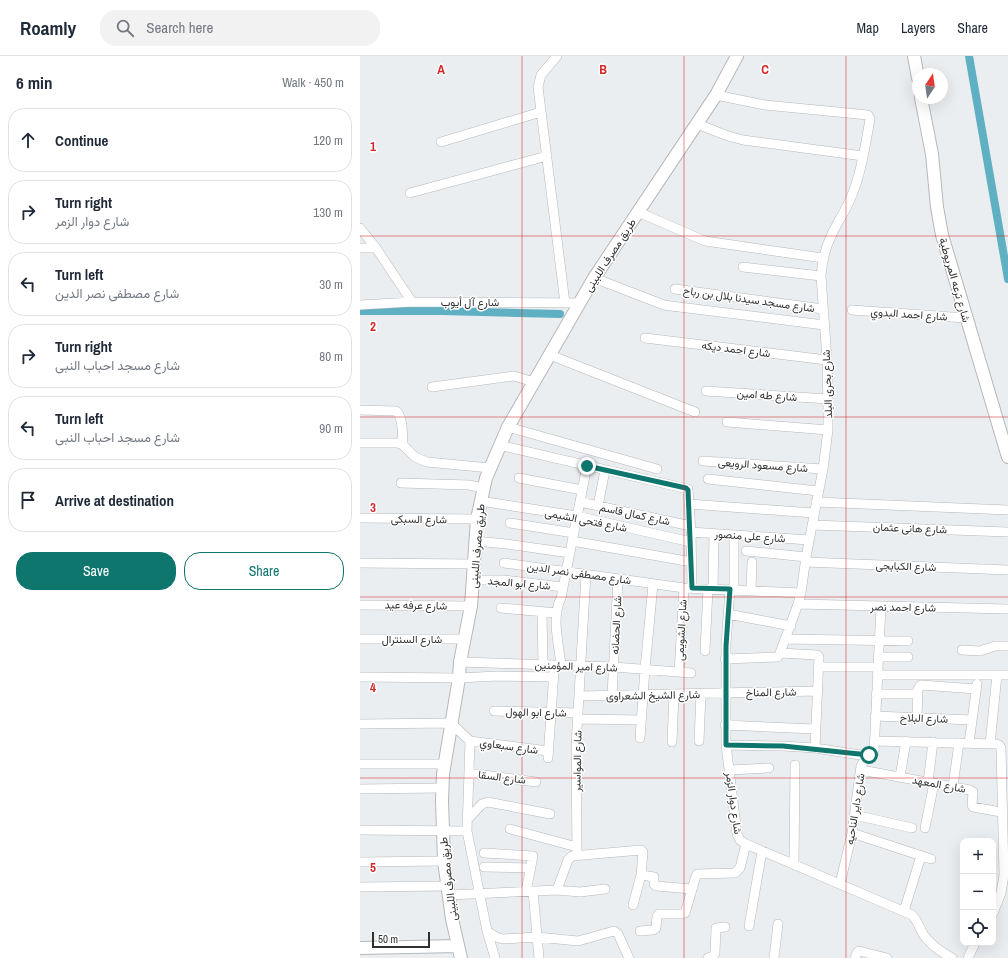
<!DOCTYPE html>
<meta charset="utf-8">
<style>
:root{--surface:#fff;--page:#f2f2f3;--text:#1f2937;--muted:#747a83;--line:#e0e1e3;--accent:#0f766e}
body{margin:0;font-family:"Archivo Narrow",Vazirmatn,sans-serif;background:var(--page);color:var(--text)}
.controls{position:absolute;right:12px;bottom:12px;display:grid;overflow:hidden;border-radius:8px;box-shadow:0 4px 16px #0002}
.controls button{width:36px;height:36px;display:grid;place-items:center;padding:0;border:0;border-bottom:1px solid var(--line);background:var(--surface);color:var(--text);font:20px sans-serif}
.compass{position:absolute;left:552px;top:12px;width:36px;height:36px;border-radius:50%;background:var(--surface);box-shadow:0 4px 16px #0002;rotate:13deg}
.scale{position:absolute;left:12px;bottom:10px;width:58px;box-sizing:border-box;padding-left:4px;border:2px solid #303132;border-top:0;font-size:11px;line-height:14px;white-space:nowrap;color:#303132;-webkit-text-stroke:3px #fff;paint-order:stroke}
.stop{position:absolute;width:12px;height:12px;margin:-9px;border:3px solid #0f766e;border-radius:50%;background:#fff}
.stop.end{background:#0f766e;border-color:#fff;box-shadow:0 1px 4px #0008}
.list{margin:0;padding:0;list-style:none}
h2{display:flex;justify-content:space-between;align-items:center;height:52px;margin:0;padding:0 16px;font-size:17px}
h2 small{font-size:13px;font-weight:400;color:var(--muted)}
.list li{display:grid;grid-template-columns:26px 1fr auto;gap:12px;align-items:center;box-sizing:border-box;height:64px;margin:0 8px 8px;padding:0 8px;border:1px solid var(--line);border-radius:16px}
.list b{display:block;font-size:15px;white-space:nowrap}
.list p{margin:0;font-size:13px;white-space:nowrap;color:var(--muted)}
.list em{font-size:13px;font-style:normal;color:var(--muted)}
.actions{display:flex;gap:8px;padding:12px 16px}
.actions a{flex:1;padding:9px 0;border:1px solid var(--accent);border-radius:16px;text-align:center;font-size:14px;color:var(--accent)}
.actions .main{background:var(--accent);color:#fff}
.icon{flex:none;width:22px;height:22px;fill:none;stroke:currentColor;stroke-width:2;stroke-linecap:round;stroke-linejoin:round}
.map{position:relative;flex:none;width:648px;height:902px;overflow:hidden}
header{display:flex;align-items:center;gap:24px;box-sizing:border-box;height:56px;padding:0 20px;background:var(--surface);border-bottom:1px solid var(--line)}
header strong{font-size:19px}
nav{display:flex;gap:22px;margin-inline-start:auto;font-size:14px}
.search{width:280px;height:36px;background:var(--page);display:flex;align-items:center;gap:10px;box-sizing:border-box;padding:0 14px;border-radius:16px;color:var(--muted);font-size:15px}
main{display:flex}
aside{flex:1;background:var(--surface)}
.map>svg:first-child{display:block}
</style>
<header>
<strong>Roamly</strong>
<div class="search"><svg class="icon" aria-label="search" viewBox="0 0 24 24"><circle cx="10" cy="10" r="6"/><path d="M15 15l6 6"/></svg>Search here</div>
<nav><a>Map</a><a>Layers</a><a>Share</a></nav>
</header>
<main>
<aside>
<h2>6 min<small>Walk · 450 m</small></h2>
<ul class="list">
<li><svg class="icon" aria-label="ahead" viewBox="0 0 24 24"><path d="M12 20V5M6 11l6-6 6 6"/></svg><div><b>Continue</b></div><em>120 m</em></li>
<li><svg class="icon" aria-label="right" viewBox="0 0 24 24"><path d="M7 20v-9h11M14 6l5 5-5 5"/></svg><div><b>Turn right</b><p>شارع دوار الزمر</p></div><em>130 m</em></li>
<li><svg class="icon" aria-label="left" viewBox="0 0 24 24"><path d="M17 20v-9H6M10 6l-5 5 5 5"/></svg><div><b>Turn left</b><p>شارع مصطفى نصر الدين</p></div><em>30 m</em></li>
<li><svg class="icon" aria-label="right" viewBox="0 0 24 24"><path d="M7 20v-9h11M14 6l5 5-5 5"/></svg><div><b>Turn right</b><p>شارع مسجد احباب النبى</p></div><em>80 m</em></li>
<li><svg class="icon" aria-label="left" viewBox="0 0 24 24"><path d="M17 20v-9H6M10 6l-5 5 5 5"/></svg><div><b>Turn left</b><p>شارع مسجد احباب النبى</p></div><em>90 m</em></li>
<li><svg class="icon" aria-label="arrive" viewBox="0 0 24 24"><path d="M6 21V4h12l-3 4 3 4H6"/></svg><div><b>Arrive at destination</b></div></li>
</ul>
<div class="actions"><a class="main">Save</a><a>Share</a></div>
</aside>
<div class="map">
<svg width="648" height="902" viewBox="0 0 648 902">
<rect width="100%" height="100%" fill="#ebeef1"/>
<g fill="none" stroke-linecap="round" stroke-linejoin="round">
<path stroke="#5fb0c2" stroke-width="8" d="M609,0L648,223
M0,255H81L200,258"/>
<g stroke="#b5b8ba" stroke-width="10">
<path id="street" d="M197,0L181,19L178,31L205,247
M356,39L405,49L508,59L510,63C505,91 501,120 489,146C484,157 477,167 472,178C465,192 462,205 461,220L467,304L468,354V374L463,413L446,501L441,537L438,548L420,597L418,601L365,603
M337,68L368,80L383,84L503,100
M81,86L181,56
M50,137L187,100
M278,156L345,185L463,202
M0,172L16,192L52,246
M0,192H16
M383,211L461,220
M234,222L304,249L311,250L464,269
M315,233L463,253
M0,249L52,246L220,247
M492,254L606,262
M285,282L467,304
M190,299L335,356
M72,331L154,320L174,326
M346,335L468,343
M0,354L36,355C44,362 42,379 43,389
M367,366L468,374
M148,371L297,413
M0,387H38L43,389L55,401L67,406L130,412
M139,389L328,433L331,476L332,532
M343,405L463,413
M159,422L222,434
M348,423L458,435
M41,427L109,429L123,432
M120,445L217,460L331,486
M220,446L331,470
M456,446L648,454
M329,448L454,457
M238,450L245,414
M0,462L117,463
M150,467L214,477
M452,469L648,476
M331,476L449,484
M116,485L146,488L210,497
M212,485L332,506
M386,495L446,501
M445,506L648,514
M0,507L114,508
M144,507L324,532L441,537
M114,524H143L203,531
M353,533L354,478
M370,533L366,589V689L377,778L380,784L386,788L552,859C558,865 559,871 563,878C570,889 581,896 592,902
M374,533V479
M391,534L392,506
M438,548L648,553
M0,549L111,550
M141,552L197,557
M182,556L183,609
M368,558L431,570
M0,583H104
M426,583L548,585
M602,594L620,595L635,590H648
M345,595L348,533
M420,597L457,599L459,601L455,692
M518,601H548
M100,606L254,611L331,617
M201,609C199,589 191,561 201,542L227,410
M458,611H518
M319,616L324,532
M517,619H648
M0,621L99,622L137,620L193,621
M516,638H558
M252,639L258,523
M219,640L457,635
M134,655L218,657
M515,660L612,664
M557,662L558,633L561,629L616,633
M218,663L281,664
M0,668L91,667L110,685L107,775L127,875L136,881L143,883L177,881L218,885L254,875L258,878L269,902
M365,669L455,673
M280,682L285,613L293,528
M110,685L188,695
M339,685L341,638
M514,685L636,688L639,689L641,692L644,819L641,837L633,857
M312,686L314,638
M609,687L617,628
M630,688L637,619
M366,689L423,690L455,692L507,700
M188,702L194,615
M0,708H84
M370,714L409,712
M501,714L610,734L613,736L612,749L613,751L641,756
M109,717L176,726
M540,721L546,685
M568,726L573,686
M593,730L599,687
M0,733L82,732
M495,759L552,772
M107,764L122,748L128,746L190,758
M565,772L574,727
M150,773L217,791
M0,774L107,775
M492,777L571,803
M124,797L173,800L166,835
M217,799L216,690L226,518
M0,806L84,805
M434,808L435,709
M124,811L171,812
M281,819L294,821V828L296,830L332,833
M480,828L492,777L501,710L507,700L514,697L521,550
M0,831L87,830
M197,834L208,804L212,800L281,794L283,796L281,819L273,849
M173,835L179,902
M89,839L197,834L220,836L245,833
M544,855L561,800
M389,870L402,795
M127,875L135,902
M280,875L293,874L296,872L297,860L299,858H321L325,857L336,820L337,818L375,817L380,812L386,788
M348,902L353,900L355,897L356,872L365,871
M414,902L418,868
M495,902L497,897L499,895L527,902
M608,902L615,887"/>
</g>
<g stroke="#b5b8ba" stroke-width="14">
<path id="secondary" d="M554,0L558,22
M561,42L572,98L577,151L582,179L648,401
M0,892L98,890
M101,902L92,863L84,805L82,745L83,718L99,622L100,606L111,550L117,463L126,422L148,371L234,222L356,39L377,0"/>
</g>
<use href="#street" stroke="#fff" stroke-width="9"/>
<use href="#secondary" stroke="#fff" stroke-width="12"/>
</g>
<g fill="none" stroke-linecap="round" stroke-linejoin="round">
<path stroke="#0f766e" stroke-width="5" d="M227,410L326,432L328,434L332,532L370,533L366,590V689L423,690L509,699"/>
</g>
<path fill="none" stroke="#d62828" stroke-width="1" stroke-opacity="0.55" d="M162,0V902M324,0V902M486,0V902M0,180H648M0,361H648M0,541H648M0,722H648"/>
<g text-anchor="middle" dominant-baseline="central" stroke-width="3" stroke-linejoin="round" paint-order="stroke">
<g font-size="11" fill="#303132" stroke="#fff">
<text transform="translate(250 199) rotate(-57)">طريق مصرف اللبينى</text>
<text transform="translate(595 224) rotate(74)">شارع ترعه المريوطية</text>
<text transform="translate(389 243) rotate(8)">شارع مسجد سيدنا بلال بن رباح</text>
<text x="110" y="246">شارع آل أيوب</text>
<text transform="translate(549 258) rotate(4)">شارع احمد البدوي</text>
<text transform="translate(376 293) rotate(7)">شارع احمد ديكه</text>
<text transform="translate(467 328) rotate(-92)">شارع بحرى البلد</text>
<text transform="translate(407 339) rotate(4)">شارع طه امين</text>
<text transform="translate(403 409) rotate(4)">شارع مسعود الرويعى</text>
<text transform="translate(275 458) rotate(12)">شارع كمال قاسم</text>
<text transform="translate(59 463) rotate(1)">شارع السبكى</text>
<text transform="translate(226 464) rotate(11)">شارع فتحى الشيمى</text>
<text transform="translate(550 472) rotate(2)">شارع هانى عثمان</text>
<text transform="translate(390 480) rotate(4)">شارع على منصور</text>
<text transform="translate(117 490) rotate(-85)">طريق مصرف اللبينى</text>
<text transform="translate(546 510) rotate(2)">شارع الكبابجى</text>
<text transform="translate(219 517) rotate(8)">شارع مصطفى نصر الدين</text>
<text transform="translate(159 527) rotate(5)">شارع ابو المجد</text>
<text transform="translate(56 549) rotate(1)">شارع عرفه عيد</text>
<text transform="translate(543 551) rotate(1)">شارع احمد نصر</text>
<text transform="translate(256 569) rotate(-87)">شارع الحضانه</text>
<text transform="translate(321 574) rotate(-87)">شارع الشويمى</text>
<text x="52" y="583">شارع السنترال</text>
<text transform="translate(216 610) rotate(2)">شارع امير المؤمنين</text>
<text transform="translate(411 636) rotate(-1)">شارع المناخ</text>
<text transform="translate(293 639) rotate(-1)">شارع الشيخ الشعراوى</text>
<text transform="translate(176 656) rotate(1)">شارع ابو الهول</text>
<text transform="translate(564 662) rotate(2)">شارع البلاح</text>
<text transform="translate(149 690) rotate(8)">شارع سبعاوي</text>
<text transform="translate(217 705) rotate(-89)">شارع المواسير</text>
<text transform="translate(142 721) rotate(7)">شارع السقا</text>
<text transform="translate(579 728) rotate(10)">شارع المعهد</text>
<text transform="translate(374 747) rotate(82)">شارع دوار الزمر</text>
<text transform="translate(495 753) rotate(-81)">شارع داير الناحيه</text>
<text transform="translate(88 823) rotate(-97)">طريق مصرف اللبينى</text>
</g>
</g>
<g font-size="13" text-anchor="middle" font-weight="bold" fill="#d62828" stroke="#fff" stroke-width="3" stroke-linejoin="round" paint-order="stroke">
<text x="81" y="18">A</text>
<text x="243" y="18">B</text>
<text x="405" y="18">C</text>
<text x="13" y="95">1</text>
<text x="13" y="275">2</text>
<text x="13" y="456">3</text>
<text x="13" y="636">4</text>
<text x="13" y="816">5</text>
</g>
</svg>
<div class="controls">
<button>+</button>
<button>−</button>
<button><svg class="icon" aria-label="locate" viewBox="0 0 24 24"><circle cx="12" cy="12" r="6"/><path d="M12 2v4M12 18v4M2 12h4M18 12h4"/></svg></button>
</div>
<svg class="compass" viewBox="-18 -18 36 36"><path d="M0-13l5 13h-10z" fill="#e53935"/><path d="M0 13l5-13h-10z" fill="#747a83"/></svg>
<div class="scale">50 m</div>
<div class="stop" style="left:509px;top:699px"></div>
<div class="stop end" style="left:227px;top:410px"></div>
</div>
</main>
